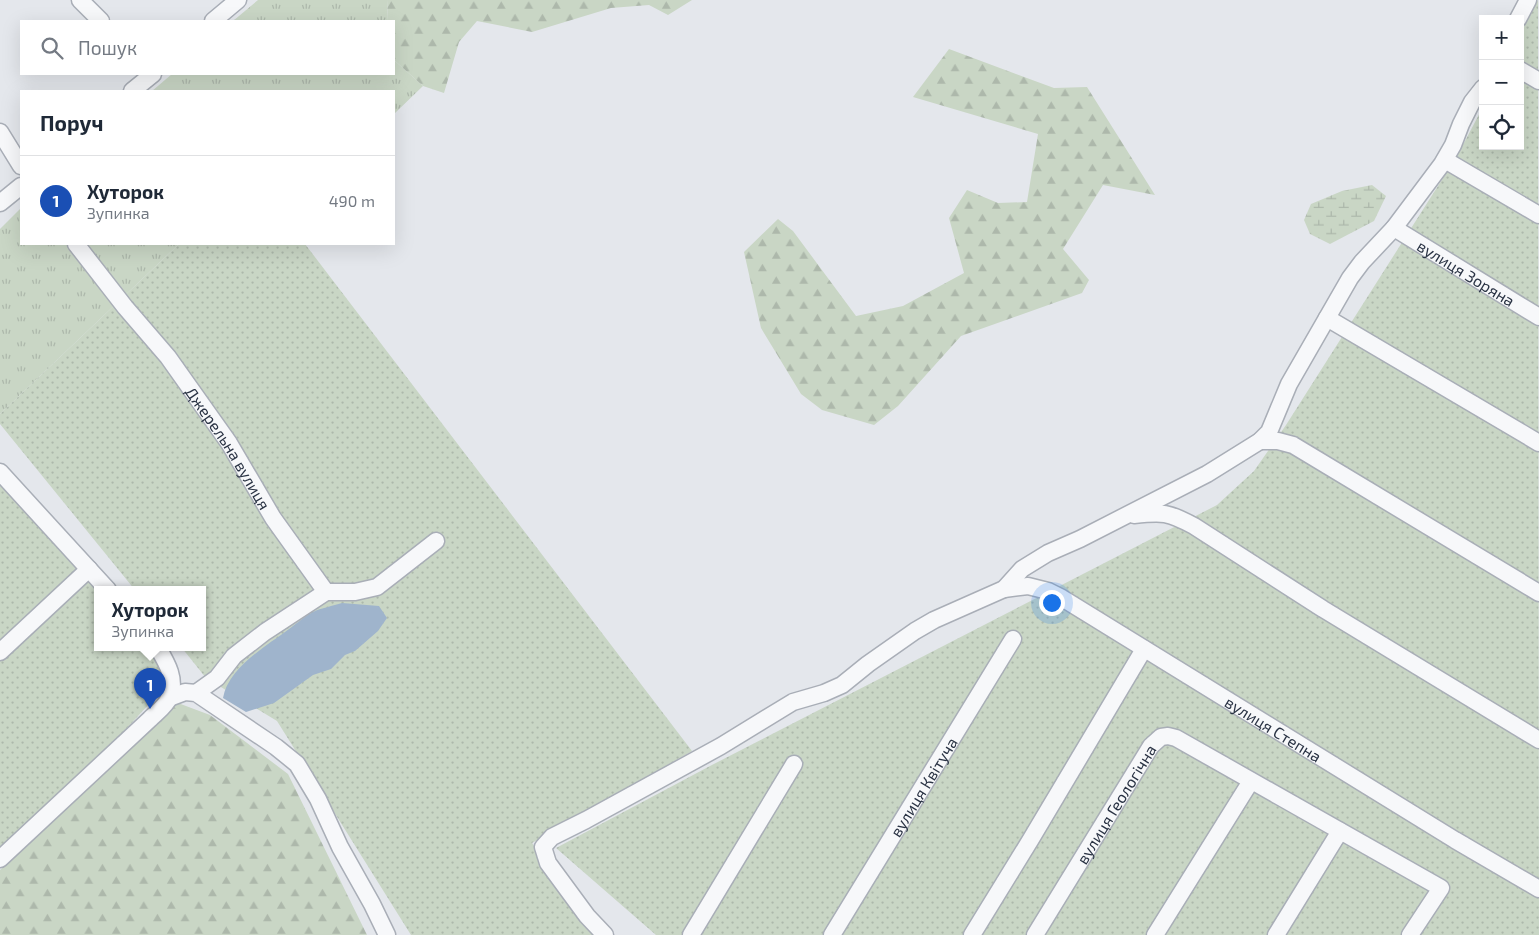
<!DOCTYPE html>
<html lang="uk">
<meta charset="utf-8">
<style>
:root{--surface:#fff;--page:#f6f6f7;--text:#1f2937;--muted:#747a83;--line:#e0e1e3;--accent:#d1495b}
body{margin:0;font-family:"Exo 2",sans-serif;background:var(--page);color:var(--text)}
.controls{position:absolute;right:15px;top:15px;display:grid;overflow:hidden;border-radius:0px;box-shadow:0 5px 20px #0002}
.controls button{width:45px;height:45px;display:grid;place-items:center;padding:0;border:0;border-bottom:1px solid var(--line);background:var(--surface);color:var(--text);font:25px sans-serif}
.you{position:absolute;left:1051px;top:602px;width:18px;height:18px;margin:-12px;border:4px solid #fff;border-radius:50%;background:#1a73e8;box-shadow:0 0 0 8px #1a73e833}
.badge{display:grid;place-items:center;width:32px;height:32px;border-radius:50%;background:var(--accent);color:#fff;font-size:16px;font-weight:700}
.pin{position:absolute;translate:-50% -41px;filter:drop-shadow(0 1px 2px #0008)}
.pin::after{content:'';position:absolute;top:26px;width:18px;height:15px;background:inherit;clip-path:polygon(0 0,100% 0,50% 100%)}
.popup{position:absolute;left:94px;top:586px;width:112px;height:65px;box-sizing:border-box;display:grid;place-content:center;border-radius:0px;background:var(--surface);filter:drop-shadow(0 1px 4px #0005);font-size:16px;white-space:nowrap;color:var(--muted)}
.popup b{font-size:19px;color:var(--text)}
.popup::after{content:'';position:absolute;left:50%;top:100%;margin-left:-10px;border:10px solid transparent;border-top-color:var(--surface)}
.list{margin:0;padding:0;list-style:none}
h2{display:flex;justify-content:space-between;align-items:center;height:65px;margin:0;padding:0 20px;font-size:21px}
h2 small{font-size:16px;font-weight:400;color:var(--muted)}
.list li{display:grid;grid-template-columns:32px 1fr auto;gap:15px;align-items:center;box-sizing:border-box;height:90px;padding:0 20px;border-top:1px solid var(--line)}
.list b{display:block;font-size:19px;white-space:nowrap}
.list p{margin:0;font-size:16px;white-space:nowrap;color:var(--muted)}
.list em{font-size:16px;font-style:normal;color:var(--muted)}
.icon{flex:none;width:28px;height:28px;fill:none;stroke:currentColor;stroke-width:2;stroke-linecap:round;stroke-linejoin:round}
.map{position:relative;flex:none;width:1539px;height:935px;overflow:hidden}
.search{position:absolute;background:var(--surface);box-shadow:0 5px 20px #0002;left:20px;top:20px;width:375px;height:55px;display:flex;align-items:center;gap:12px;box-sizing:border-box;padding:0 18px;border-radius:0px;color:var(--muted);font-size:19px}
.panel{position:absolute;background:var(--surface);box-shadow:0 5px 20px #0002;left:20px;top:90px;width:375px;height:155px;border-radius:0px}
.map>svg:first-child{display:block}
</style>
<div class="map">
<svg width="1539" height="935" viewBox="0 0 1539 935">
<defs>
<pattern id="grass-tufts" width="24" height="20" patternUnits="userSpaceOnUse" patternTransform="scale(1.25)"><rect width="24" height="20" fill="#c9d6c5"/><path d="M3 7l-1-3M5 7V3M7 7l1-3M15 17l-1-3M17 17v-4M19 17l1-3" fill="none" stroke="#adb8ab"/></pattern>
<pattern id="forest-firs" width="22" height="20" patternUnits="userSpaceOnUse" patternTransform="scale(1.25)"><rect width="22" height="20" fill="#c9d6c5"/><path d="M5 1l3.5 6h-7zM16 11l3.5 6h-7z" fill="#adb8ab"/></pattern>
<pattern id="wetland-marsh" width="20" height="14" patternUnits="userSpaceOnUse" patternTransform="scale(1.25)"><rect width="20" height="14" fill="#c9d6c5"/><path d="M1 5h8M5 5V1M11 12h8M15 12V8" fill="none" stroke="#adb8ab"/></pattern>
<pattern id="park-dots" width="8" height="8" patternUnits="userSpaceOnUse" patternTransform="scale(1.25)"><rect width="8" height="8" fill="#c9d6c5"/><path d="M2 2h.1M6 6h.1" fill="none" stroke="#adb8ab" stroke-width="1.8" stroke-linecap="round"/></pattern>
</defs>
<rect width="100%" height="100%" fill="#e4e7ec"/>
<path fill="url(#grass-tufts)" d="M258,0H387L388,21H233Z
M394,60L423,86L394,114V91H152L172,74H394Z
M21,208V244H179L0,414V229Z"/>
<path fill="url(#forest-firs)" d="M387,0H692L668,15L649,5L611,8L532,32L477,21L459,42L444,93L423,86L394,60V21H388Z
M949,49L1054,88L1087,87L1155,195L1103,185L1063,249L1089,280L1082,293L961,336L898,406L874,425L822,410L801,394L761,328L744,252L778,219L793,231L856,316L903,306L964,273L949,218L967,190L998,203L1027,202L1038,134L913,97Z
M178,703L210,715L288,774L367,935H0V870Z"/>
<path fill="url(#wetland-marsh)" d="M1372,185L1386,196L1374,221L1330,244L1310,234L1304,220L1311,204L1342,191Z"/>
<path fill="url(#park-dots)" d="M1538,0L1539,935H656L556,848L710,766L1217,505L1254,471L1286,425L1457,156L1483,107V146H1520V34Z
M179,244H305L692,751L532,843L596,935H411L277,721L206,678L182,648H202V590H135L0,424V414Z
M0,485L88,577L98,590V648H148L162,664V690L126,729L0,848Z"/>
<path fill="#9fb4cc" d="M342,603L379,606L387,618L378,631L355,651L345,655L331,669L313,675L274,703L246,712L223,698C228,669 263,648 285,632C294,626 303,617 313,612C321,608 333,606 342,603Z"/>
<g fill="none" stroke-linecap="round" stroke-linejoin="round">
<g stroke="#a9aeb7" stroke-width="19">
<g id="minor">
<path d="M80,0L101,21"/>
<path d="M1518,19L1528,0"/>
<path d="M213,21L238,0"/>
<path d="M1520,70L1539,81"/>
<path d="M132,91L153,74"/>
<path d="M0,132L21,166"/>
<path d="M1445,160L1539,215"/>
<path d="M0,203L21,186"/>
<path id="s1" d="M1394,228L1539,317"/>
<path id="s2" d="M76,244L125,307L168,357L229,443L273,518L326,592"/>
<path d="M1327,318L1539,443"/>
<path d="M1260,441H1278L1293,445L1539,593"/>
<path d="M0,472L108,590"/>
<path d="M1134,515C1163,512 1168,512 1194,526L1323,609L1539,740"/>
<path id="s3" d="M1004,589L1028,586L1048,591L1062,598L1455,840L1539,889"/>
<path d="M0,652L89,569"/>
<path d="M196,693L217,678L234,656L265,632L326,592H355L377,587L436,541"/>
<path d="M169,698L185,692L196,693L276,747L297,764L318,799L340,847L372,904L387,935"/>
<path d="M0,859L150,719C156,713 166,706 169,698C177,680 167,663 158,648"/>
<path d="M605,935L587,916L548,863L543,847L552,837L586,820L721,746L793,702L824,693L842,685L868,664L915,631L934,620L1004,589L1022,569L1048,553L1080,539L1207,474L1260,441L1269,432L1289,384L1350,278L1362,262L1394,228L1442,164L1453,145L1461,124L1472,102L1483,88"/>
<path d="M691,935L794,764"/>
<path id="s4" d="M832,935L1013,639"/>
<path d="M972,935L1031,839L1144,649"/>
<path id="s5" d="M1035,935L1151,746L1161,737L1168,736L1176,738L1441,888L1410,935"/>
<path d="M1155,935L1251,781"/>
<path d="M1276,935L1340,831"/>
</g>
</g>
<use href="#minor" stroke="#f7f8fa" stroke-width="16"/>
</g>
<g text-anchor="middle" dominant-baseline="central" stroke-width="4.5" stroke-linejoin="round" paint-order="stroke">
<g font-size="16" fill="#2b3445" stroke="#f4f6f9">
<text stroke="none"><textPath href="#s1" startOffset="85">вулиця Зоряна</textPath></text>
<text stroke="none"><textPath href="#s2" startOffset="255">Джерельна вулиця</textPath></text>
<text stroke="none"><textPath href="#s3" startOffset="309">вулиця Степна</textPath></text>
<text stroke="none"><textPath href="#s4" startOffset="174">вулиця Квітуча</textPath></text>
<text stroke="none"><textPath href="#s5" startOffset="154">вулиця Геологічна</textPath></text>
</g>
</g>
</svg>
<div class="controls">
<button>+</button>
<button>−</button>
<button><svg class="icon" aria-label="locate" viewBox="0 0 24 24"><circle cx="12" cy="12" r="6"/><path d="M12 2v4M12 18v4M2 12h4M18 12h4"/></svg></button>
</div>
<div class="you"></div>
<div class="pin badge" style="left:150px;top:709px;background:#1a4fb4">1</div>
<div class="popup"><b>Хуторок</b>Зупинка</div>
<div class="search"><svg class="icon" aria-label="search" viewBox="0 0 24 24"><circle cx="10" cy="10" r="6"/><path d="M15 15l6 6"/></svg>Пошук</div>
<section class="panel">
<h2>Поруч<small></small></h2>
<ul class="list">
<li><span class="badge" style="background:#1a4fb4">1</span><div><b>Хуторок</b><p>Зупинка</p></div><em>490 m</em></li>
</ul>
</section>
</div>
